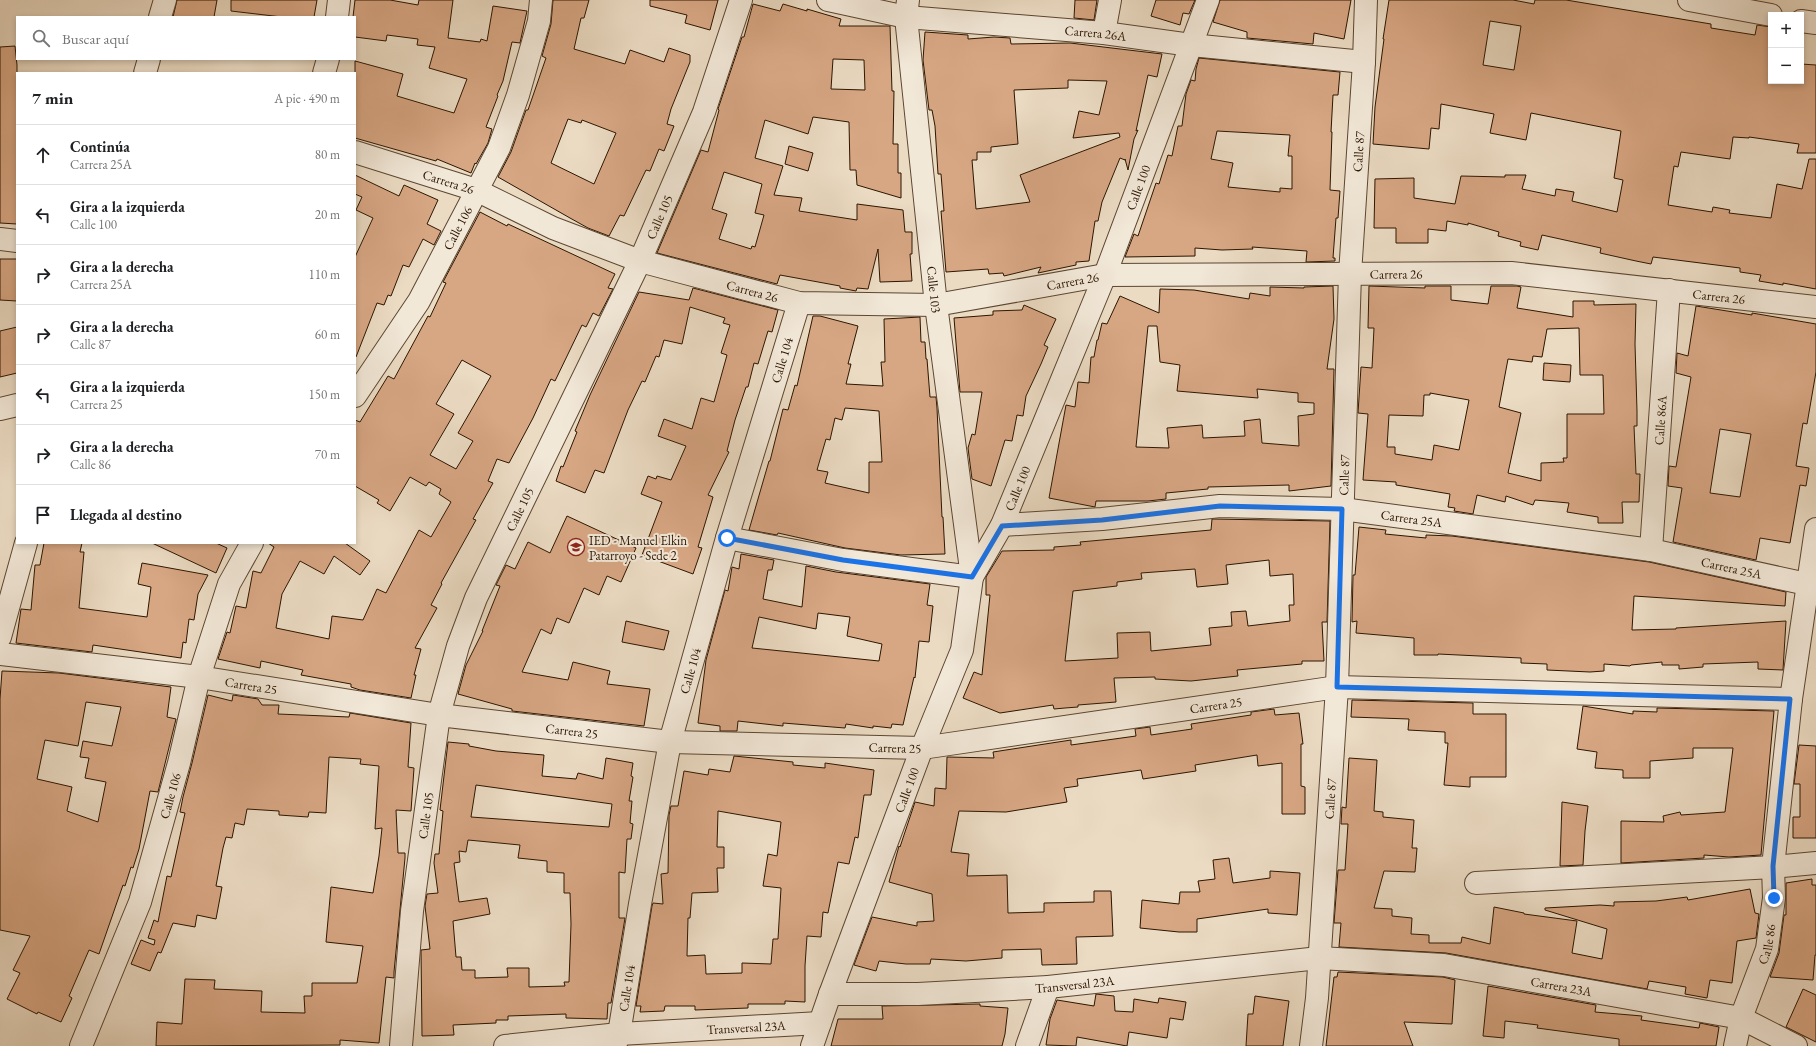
<!DOCTYPE html>
<html lang="es">
<meta charset="utf-8">
<style>
:root{--surface:#fff;--page:#f2f2f2;--text:#202124;--muted:#757577;--line:#e0e0e0}
body{margin:0;font-family:"EB Garamond",serif;background:var(--page);color:var(--text)}
.controls{position:absolute;right:12px;top:12px;display:grid;overflow:hidden;border-radius:0px;box-shadow:0 2px 6px #0003}
.controls button{width:36px;height:36px;display:grid;place-items:center;padding:0;border:0;border-bottom:1px solid var(--line);background:var(--surface);color:var(--text);font:20px sans-serif}
.stop{position:absolute;width:12px;height:12px;margin:-9px;border:3px solid #1a73e8;border-radius:50%;background:#fff}
.stop.end{background:#1a73e8;border-color:#fff;box-shadow:0 1px 4px #0008}
.list{margin:0;padding:0;list-style:none}
h2{display:flex;justify-content:space-between;align-items:center;height:52px;margin:0;padding:0 16px;font-size:17px}
h2 small{font-size:13px;font-weight:400;color:var(--muted)}
.list li{display:grid;grid-template-columns:26px 1fr auto;gap:12px;align-items:center;box-sizing:border-box;height:60px;padding:0 16px;border-top:1px solid var(--line)}
.list b{display:block;font-size:15px;white-space:nowrap}
.list p{margin:0;font-size:13px;white-space:nowrap;color:var(--muted)}
.list em{font-size:13px;font-style:normal;color:var(--muted)}
.icon{flex:none;width:22px;height:22px;fill:none;stroke:currentColor;stroke-width:2;stroke-linecap:round;stroke-linejoin:round}
.map{position:relative;flex:none;width:1816px;height:1046px;overflow:hidden}
.search{position:absolute;background:var(--surface);box-shadow:0 2px 6px #0003;left:16px;top:16px;width:340px;height:44px;display:flex;align-items:center;gap:10px;box-sizing:border-box;padding:0 14px;border-radius:0px;color:var(--muted);font-size:15px}
.panel{position:absolute;background:var(--surface);box-shadow:0 2px 6px #0003;left:16px;top:72px;width:340px;height:472px;border-radius:0px}
.map>svg:first-child{display:block}
</style>
<div class="map">
<svg width="1816" height="1046" viewBox="0 0 1816 1046">
<rect width="100%" height="100%" fill="#ebdbc3"/>
<filter id="stains"><feTurbulence type="fractalNoise" baseFrequency=".005" numOctaves="4"/><feColorMatrix values="0 0 0 0 .2 0 0 0 0 .09 0 0 0 0 .02 0 0 0 .5 -.17"/></filter>
<radialGradient id="worn" r=".72"><stop offset=".6" stop-color="#630" stop-opacity="0"/><stop offset="1" stop-color="#630" stop-opacity=".3"/></radialGradient>
<path fill="#d7a683" stroke="#2c1500" fill-rule="evenodd" d="M177,0H217L214,17H173Z
M231,0H317L314,17H282L231,11Z
M355,0H390L418,5L419,0H453L448,38L480,42L481,39L487,41L493,6L527,11L520,43L512,42L503,81L497,95L498,96L486,127L492,129L488,143L476,164L475,163L471,173L437,159L436,161L355,138V61L403,74L397,96L454,113L467,79L429,68L435,47L417,45L418,39L387,35L386,41L355,37V17H353Z
M553,0H589L584,18H581L574,49L625,64L630,50L664,62L669,48L690,55V62L671,109L667,124L674,126L664,151L659,149L650,171L646,170L624,216L620,215L609,236L588,228L570,218L498,177L511,152L526,110H528L546,58L542,56L551,24ZM568,119L581,123L582,120L616,133L594,184L551,163Z
M650,0H718L710,30L685,23L687,15L650,6Z
M1075,0H1097L1094,20L1074,18Z
M1156,0H1195L1189,14L1183,13L1180,25L1151,16Z
M1220,0H1351L1344,39L1314,33L1313,44L1247,38V32L1213,22Z
M1389,0H1513L1534,4L1535,0H1566L1711,24V28L1755,35L1757,25L1771,27V81L1801,83V64L1816,65V153H1797L1799,144L1749,137V138L1733,137L1730,159L1681,152L1678,167L1674,166L1668,205L1712,212L1713,207L1730,210L1729,213L1771,218L1777,184L1802,189L1809,159H1816V289L1783,283V285L1759,281L1761,275L1740,272V268L1653,257L1651,264L1636,261L1600,253L1601,248L1542,235L1538,250L1520,246L1521,242L1498,236L1499,232L1468,223V225L1447,221L1446,231L1428,229V243H1396V228H1374L1375,179L1414,178V198L1455,204L1461,176L1505,177V175H1526L1522,189L1555,196L1556,189L1574,192L1572,201L1617,212L1623,180L1614,178L1621,131L1531,113L1526,140L1490,133L1494,114L1441,104L1439,129L1431,128L1429,149L1373,144L1375,107L1384,39H1383ZM1490,21L1521,26L1514,70L1483,65Z
M753,4L780,11L783,4L807,11V9L841,19L839,26H890L892,91H894L893,144H898V173H901V198L857,185L856,170H850L849,122L813,117L808,134L765,120L755,158L783,166L774,195L802,198L799,211L857,220V204L903,210L905,232H912V254H910L912,281L880,282L878,249L868,289L857,288L856,291L840,288V286L780,275L777,284L657,253L701,150L708,152L719,110L718,109L742,37H744ZM833,59L864,60L865,90L831,89ZM724,172L762,184L755,213L764,215L755,247L752,246L751,249L719,239L727,214L712,209Z
M925,32L968,35V39L994,37L1010,38L1011,44L1070,43L1162,54L1157,77L1148,75L1136,131L1138,130L1134,139L1128,170L1125,159V160L1120,158L1102,202L1098,221H1095L1089,261L1076,262V265L1038,273L1041,267L1004,276L1003,273L989,274L988,269L946,272L941,211H944L941,174H938L935,126L932,110H929L923,60ZM1068,80L1107,81L1099,115L1079,111L1073,138L1119,133L1120,137L1020,175L1030,202L976,209L972,160H977V152H991V147L1018,144L1014,90L1068,88Z
M15,46L17,65V224L0,223V47Z
M1199,58L1340,72L1338,95H1333L1331,132H1332L1330,190L1340,191L1338,218H1336L1333,258H1335V261L1306,262L1307,251L1252,247L1253,249L1222,250L1195,248V256L1125,257L1134,234L1138,236L1156,183L1159,184L1168,155L1172,156L1178,126H1182L1186,94L1191,80L1195,81L1196,69ZM1217,131L1290,135L1288,156H1292V189L1280,188V192L1228,187L1233,163L1211,159Z
M789,146L813,153L808,171L785,164Z
M355,175L399,196L404,185L438,200L427,224L441,231L434,245L423,239L409,267L403,265L391,296L388,295L384,305L377,303L356,357H355V257L373,218L356,210L362,197L355,194Z
M480,212L507,226L508,224L615,274L608,288L613,289L599,316L593,313L586,327L582,325L555,381L551,379L533,418L509,463L497,459L488,481L493,483L473,519L476,520L441,583L442,584L431,605L437,608L415,648L421,649L414,675H416L411,698L360,690L351,687V684L301,675L303,670L261,661L260,668L218,659L227,632L230,633L236,606L246,608L253,571L261,573L274,547L268,543H345L370,561L360,575L334,556L324,574L300,561L282,594L276,628L329,639L332,616L363,620L377,589L386,593L419,530L431,537L451,502L439,494L441,489L429,482L426,486L410,477L390,511L377,503L379,500L355,486V420L360,422L388,376L394,379L428,316L430,317L446,283L443,282ZM462,360L491,376L458,433L473,441L456,469L430,455L454,414L436,404Z
M0,259H17V301L0,300Z
M1333,286L1334,319L1327,369H1334L1331,486L1289,491V485L1208,487V489L1166,493V499L1148,501H1096L1095,507L1049,498L1066,405L1075,407L1078,382L1089,383L1091,357H1094L1097,340H1098L1102,323L1107,324L1120,296L1159,313L1160,289L1194,290L1249,299L1250,293L1270,296V287L1304,288V287ZM1148,326H1157L1160,362L1180,365L1177,391L1258,398L1257,389L1298,393V402L1314,403V414L1298,416L1299,446L1262,443L1260,419L1244,421L1245,436L1203,438L1202,425L1167,428L1169,448L1136,447Z
M1369,286L1425,288V286H1451V300L1488,304L1491,286H1517L1521,287L1517,308L1573,317V301H1594V305L1636,304L1635,344L1637,411V426H1634L1636,474H1640L1639,502H1622L1623,523H1598V517L1567,512L1569,503L1535,500L1533,505L1506,496L1505,502L1477,495L1473,514L1454,511L1455,508L1448,507L1450,494L1396,485V482L1363,480L1368,414L1358,413L1361,367L1372,368L1374,328H1368ZM1579,328L1580,375H1603L1604,414H1567V458H1563L1564,462L1541,463V481L1508,473L1521,413L1499,407L1508,359L1532,362L1533,356L1542,357L1547,329ZM1430,393L1469,400L1459,450L1434,445L1432,460L1395,454V447H1387L1389,415L1423,416L1424,395H1430Z
M693,288L778,310L772,332L768,331L758,364L754,363L748,387H746L735,420L727,451L729,452L708,495L713,497L698,547L702,548L693,574L642,555L662,502L641,494L648,476L656,479L657,476L671,480L686,446L658,436L664,419L692,429L701,398L714,402L727,355L721,353L730,325L723,323L725,318L690,307L682,344L664,340L659,357L656,356L645,382L642,381L628,410L604,473L595,470L585,493L556,481L561,466L563,467L577,432L575,431L590,395L639,292L689,300Z
M1024,305L1056,319L1044,345L1048,347L1041,364L1026,396L1023,416L1017,415L1012,441L1005,440L991,486L972,479L968,448L972,434L975,435L982,392H960L954,318L993,315V311L1022,310Z
M1696,306L1752,315V313L1816,324V372L1807,424L1803,423L1796,466L1809,468L1806,486L1800,485L1790,543L1760,538L1756,560L1673,542L1682,488L1668,486L1669,466L1676,467L1691,377L1676,373L1677,353L1688,356ZM1720,429L1751,434L1740,497L1710,493Z
M813,316H820L858,326L848,364H851L846,384L883,386L881,362H885L884,319L920,317L921,342H925L926,359H927L930,397H936L937,408L942,517H943L945,554L901,555L845,548L778,533L777,535L749,530L769,461H770L783,409L788,410L795,385L797,386ZM845,408L879,411L882,462H869V493L825,483L828,472L817,470L826,439L830,440L835,418L842,420Z
M17,327V373L0,377V331Z
M1544,363L1571,365L1570,382L1543,380Z
M567,516L636,548L621,582L607,576L599,595L584,588L569,623L557,618L551,634L541,629L522,672L568,680L573,662L610,671L607,684L650,689L644,726L512,711V709L458,694L466,665L483,631H482L500,586L496,585L506,565L515,569L528,542L550,553Z
M1212,519L1330,521L1327,622H1322L1324,661H1302V664L1237,670L1238,676L1191,681L1155,679V677L1114,678L1116,702L1078,705V707L1065,708L1054,709L1053,705L1000,713L963,698L974,672L982,675L990,595H986V577L1002,551L1054,550V547L1081,545L1080,542L1211,530ZM1269,560L1270,576L1293,574L1294,605H1289L1290,621L1248,626L1246,611L1231,612L1232,626L1209,628L1211,645L1151,651L1150,632L1117,633L1118,658L1065,661L1073,591L1117,586V582L1142,579L1141,573L1195,569L1197,587L1228,584L1226,565Z
M1359,527L1386,530L1385,534L1426,538V535L1452,536L1649,562L1786,592L1785,606L1634,596L1632,630L1676,629V628L1786,621L1783,670L1758,669V662L1703,664V667L1679,669V665H1662V662L1631,665L1630,666L1604,664V671L1590,672L1547,670V664L1521,663V658L1438,654V655H1414V638L1356,633L1357,621L1352,622L1353,575H1355Z
M44,543H82L80,552H84L79,608L147,617L151,587L138,584L142,563L208,575L198,594L194,620L189,619L186,643L183,642L181,658L93,645L92,652L16,643L21,609L31,610L35,565H40Z
M152,543H216L227,548L216,573Z
M741,554L774,560L772,570H768L763,599L802,607L806,566L836,572L930,584L927,605L933,606L929,642L919,641L915,678L914,677L903,725L892,724L891,728L873,726V728L846,724L845,728L783,723V726L738,721L737,731H720V726L698,723L706,660L725,590L728,591L732,567L739,569ZM818,613L850,617L847,636L882,644L879,661L752,648L759,617L816,629Z
M626,621L669,631L664,650L622,642Z
M2,671L59,673L171,687L167,717L176,719L158,792L150,791L139,849L133,868L131,867L125,886L123,885L99,954L89,950L69,996L72,998L61,1022L38,1012L37,1014L7,999L20,973L13,970L30,936L0,930V699ZM86,702L121,707L112,746L83,741L80,757L89,758L85,778L106,782L98,822L67,811L72,787L37,779L45,740L78,746Z
M208,695L232,701L233,695L258,699L262,705H279L278,714L349,717L350,713L411,723L408,767L414,768L411,811L396,810L398,853H405V858L394,972V978L386,977L379,1043L340,1040V1045L156,1046L157,1022L182,1024L185,979L215,980L214,989L262,991L261,1012L305,1013L304,996H312V983H357L363,946L326,942L331,887L373,893L379,856L382,828L375,829L379,766L360,764L361,759L329,757L326,813L309,812L308,817L279,815V811L247,809L244,825L235,823L232,838L226,837L223,848L216,886L222,887L216,919L197,915L195,927L173,923L161,953L158,952L150,971L131,964L141,940L154,945L155,940L148,938L154,920L158,922L167,876L171,877L185,813L180,812L183,797L192,763Z
M1352,700L1473,703V714H1506V777H1470V787L1444,785L1448,743H1445V732L1408,730L1409,719L1351,717Z
M1583,706L1633,714V711L1657,712V708L1774,711L1761,855L1729,857L1704,855V858L1621,863V821L1664,822L1663,816L1680,812L1681,815L1725,812L1733,748H1693V758L1650,761V778H1623V770L1595,768L1597,752L1577,749Z
M1274,709L1275,715L1299,713L1303,744H1301V786L1305,787V814H1282V763L1258,766L1257,755L1195,765L1196,771L1143,779L1141,770L1077,779L1078,786L1064,788L1067,802L1006,812L959,811L951,852L969,854L967,876L1007,875L1008,913L1044,912V903L1094,902V891H1111L1113,936L1076,937L1077,964L1042,965L1041,949L1002,950V958L966,961L931,959L930,964H906L879,961L876,971L854,965L872,917L917,926V922L934,921L932,894L889,882L899,846L900,847L915,802L934,806L935,788L946,789L947,757L994,758L993,752L1071,740V745L1136,736L1135,729L1150,727L1151,735L1192,729L1191,724L1251,715V712Z
M448,742L469,744V746L496,751L544,755L542,776L576,779L578,773L603,779L606,758L633,763L631,776L633,777L629,801H632L630,823L633,824L631,839H627L625,873L619,872V918H625L611,1003H608L607,1019L566,1018V1014L508,1016V1020H496V1023L453,1025L454,1035L422,1036L421,950L430,949L425,906L427,894L438,893L434,863L435,854H439L443,811L440,810ZM476,785L612,804L609,827L471,817ZM468,840L520,845L518,858L547,861V872L564,873V893H570L571,924L569,982H564L565,986L529,987V968H507L508,977L475,978V970H462L461,957H456L453,921L490,914L487,898L459,902L454,863L460,862L459,851L466,852Z
M1799,745L1816,746V838H1793V817H1800V784H1794Z
M734,756L793,762V765L825,768V763L874,770L871,795H864L858,838L855,837L849,864L838,862L828,913L823,912L821,937L807,936L805,966V1002L785,1001V1004H748V1008L695,1010V1006H665L664,1011L640,1012L641,1006H636L652,906L653,903L663,904L661,874L668,873L669,815L671,806H678L684,771L708,775L709,769L730,772ZM718,811L781,822L777,856L768,854L763,886L781,888L778,939H773L771,964L742,963V973L706,974L705,955L687,956L688,918H690L692,893L718,892L717,868H724V847H717Z
M1349,758L1377,760L1374,811L1383,812V817L1414,820L1412,848H1417L1415,872L1384,871L1374,908L1392,909V916L1412,918L1411,934L1429,935V943H1461L1462,937L1490,944L1494,907L1524,913V914L1577,921L1572,953L1602,959L1607,929L1545,910V908L1600,905L1614,906V902L1656,901L1687,897L1688,900L1750,889L1755,913L1759,914L1756,938L1737,941L1732,983L1710,980L1707,998L1685,994L1686,987L1649,981L1647,989L1446,953L1339,947L1341,923H1334L1338,870H1345L1348,824H1341L1342,807L1346,808Z
M1562,802L1588,806L1585,831L1583,865L1560,866Z
M1229,858L1233,883L1270,878V871L1300,873L1297,915L1268,913V909L1197,919V932H1179L1140,928L1142,900L1179,904L1180,892H1200L1198,881L1215,879L1213,860Z
M1812,879V885H1816V955H1815L1813,980L1770,977L1779,953L1784,915H1786V883Z
M1338,972L1443,977L1455,980L1452,1024L1404,1022L1413,1046H1326L1334,977H1337Z
M1488,986L1596,1005L1595,1012L1642,1016L1641,1020L1699,1028L1700,1023L1719,1027L1716,1046H1619V1039L1537,1028L1538,1025L1505,1021L1504,1038L1483,1036Z
M1803,989L1816,995V1042L1786,1027Z
M1096,994L1114,996L1115,1011L1133,1012L1134,999L1158,1003L1159,998L1186,1002L1183,1020L1170,1018L1167,1038L1129,1032L1127,1046L1077,1037L1076,1046L1046,1045L1050,1019L1057,1000L1094,1006Z
M1255,996L1289,1001L1283,1046H1246L1248,1014H1253Z
M980,1004V1006L1008,1008L1005,1034L1002,1046H831L838,1019H883L882,1006Z"/>
<g fill="none" stroke-linecap="round" stroke-linejoin="round">
<g stroke="#5c4631" stroke-width="24">
<g id="minor">
<path id="s1" d="M828,0L906,17L1104,33L1191,45L1364,62"/>
<path id="s2" d="M908,0L906,17L936,305L972,577"/>
<path d="M1689,0L1771,15"/>
<path d="M160,17L165,0"/>
<path d="M337,17L339,0"/>
<path d="M1801,21L1816,23"/>
<path d="M1104,33L1110,0"/>
<path d="M145,73L149,59"/>
<path d="M324,73L328,59"/>
<path id="s3" d="M355,152L476,190L553,228L640,261L799,303L936,305L1105,275L1511,273L1816,307"/>
<path d="M0,239L17,241"/>
<path id="s4" d="M355,396L419,301L499,148L518,95L539,21L541,0"/>
<path d="M0,409L17,405"/>
<path id="s5" d="M1002,525L1102,519L1220,506L1342,509L1651,550L1816,586"/>
<path d="M727,538L843,560L972,577"/>
<path id="s6" d="M1651,550L1669,290"/>
<path d="M0,637L26,543"/>
<path id="s7" d="M0,654L199,677L439,715L670,742L922,748L1337,687L1791,699"/>
<path d="M1476,883L1773,867L1816,863"/>
<path id="s8" d="M830,994H918L1048,987L1319,958L1444,965L1741,1018L1796,1046"/>
<path id="s9" d="M81,1046L140,902L179,763L199,677L229,584L252,543"/>
<path id="s10" d="M401,1046L412,911L439,715L458,646L476,598L640,261L704,112L741,0"/>
<path id="s11" d="M505,1046L619,1034L820,1023"/>
<path id="s12" d="M615,1046L619,1034L640,904L670,742L727,538L799,303"/>
<path id="s13" d="M812,1046L830,994L922,748L962,650L972,577L1002,525L1105,275L1208,0"/>
<path d="M1027,1046L1048,987"/>
<path id="s14" d="M1311,1046L1317,998L1337,687L1350,274L1364,62L1366,0"/>
<path id="s15" d="M1735,1046L1741,1018L1767,949L1774,898L1773,867L1791,699L1816,529"/>
</g>
</g>
<use href="#minor" stroke="#f2e8d8" stroke-width="22"/>
</g>
<g fill="none" stroke-linecap="round" stroke-linejoin="round">
<path stroke="#1a73e8" stroke-width="5" d="M727,538L843,560L972,577L1002,526L1102,520L1220,506L1342,509L1337,687L1790,699L1773,866L1774,898"/>
</g>
<defs>
<g id="school-ring" transform="scale(0.9)"><circle r="9.5" fill="#f2e8d8" stroke="#8f2418" stroke-width="1.5"/><path d="M0-5L7-2L0 1L-7-2ZM-4 1L0 2.5L4 1V4Q0 6-4 4Z" fill="#8f2418"/></g>
</defs>
<g fill-rule="evenodd">
<use href="#school-ring" x="576" y="547"/>
</g>
<g text-anchor="middle" dominant-baseline="central" stroke-width="4" stroke-linejoin="round" paint-order="stroke">
<g font-size="13" fill="#2c1500" stroke="#f2e8d8">
<text stroke="none"><textPath href="#s1" startOffset="270">Carrera 26A</textPath></text>
<text stroke="none"><textPath href="#s14" startOffset="896">Calle 87</textPath></text>
<text stroke="none"><textPath href="#s3" startOffset="98">Carrera 26</textPath></text>
<text stroke="none"><textPath href="#s13" startOffset="921">Calle 100</textPath></text>
<text stroke="none"><textPath href="#s10" startOffset="879">Calle 105</textPath></text>
<text stroke="none"><textPath href="#s4" startOffset="197">Calle 106</textPath></text>
<text stroke="none"><textPath href="#s3" startOffset="1070">Carrera 26</textPath></text>
<text stroke="none"><textPath href="#s3" startOffset="746">Carrera 26</textPath></text>
<text stroke="none"><textPath href="#s2" startOffset="291">Calle 103</textPath></text>
<text stroke="none"><textPath href="#s3" startOffset="422">Carrera 26</textPath></text>
<text stroke="none"><textPath href="#s3" startOffset="1394">Carrera 26</textPath></text>
<text stroke="none"><textPath href="#s12" startOffset="707">Calle 104</textPath></text>
<text stroke="none"><textPath href="#s6" startOffset="130">Calle 86A</textPath></text>
<text stroke="none"><textPath href="#s14" startOffset="572">Calle 87</textPath></text>
<text stroke="none"><textPath href="#s13" startOffset="597">Calle 100</textPath></text>
<text stroke="none"><textPath href="#s10" startOffset="555">Calle 105</textPath></text>
<text stroke="none"><textPath href="#s5" startOffset="411">Carrera 25A</textPath></text>
<text stroke="none"><textPath href="#s5" startOffset="735">Carrera 25A</textPath></text>
<text stroke="none"><textPath href="#s12" startOffset="383">Calle 104</textPath></text>
<text stroke="none"><textPath href="#s7" startOffset="253">Carrera 25</textPath></text>
<text stroke="none"><textPath href="#s7" startOffset="1225">Carrera 25</textPath></text>
<text stroke="none"><textPath href="#s7" startOffset="577">Carrera 25</textPath></text>
<text stroke="none"><textPath href="#s7" startOffset="901">Carrera 25</textPath></text>
<text stroke="none"><textPath href="#s13" startOffset="273">Calle 100</textPath></text>
<text stroke="none"><textPath href="#s9" startOffset="266">Calle 106</textPath></text>
<text stroke="none"><textPath href="#s14" startOffset="248">Calle 87</textPath></text>
<text stroke="none"><textPath href="#s10" startOffset="232">Calle 105</textPath></text>
<text stroke="none"><textPath href="#s15" startOffset="107">Calle 86</textPath></text>
<text stroke="none"><textPath href="#s8" startOffset="245">Transversal 23A</textPath></text>
<text stroke="none"><textPath href="#s8" startOffset="735">Carrera 23A</textPath></text>
<text stroke="none"><textPath href="#s12" startOffset="59">Calle 104</textPath></text>
<text stroke="none"><textPath href="#s11" startOffset="242">Transversal 23A</textPath></text>
</g>
<g font-size="13" fill="#2c1500" stroke="#f2e8d8" text-anchor="start">
<text x="589" y="540">IED - Manuel Elkin<tspan x="589" dy="15">Patarroyo - Sede 2</tspan></text>
</g>
</g>
<rect width="100%" height="100%" filter="url(#stains)"/>
<rect width="100%" height="100%" fill="url(#worn)"/>
</svg>
<div class="controls">
<button>+</button>
<button>−</button>
</div>
<div class="stop" style="left:727px;top:538px"></div>
<div class="stop end" style="left:1774px;top:898px"></div>
<div class="search"><svg class="icon" aria-label="search" viewBox="0 0 24 24"><circle cx="10" cy="10" r="6"/><path d="M15 15l6 6"/></svg>Buscar aquí</div>
<section class="panel">
<h2>7 min<small>A pie · 490 m</small></h2>
<ul class="list">
<li><svg class="icon" aria-label="ahead" viewBox="0 0 24 24"><path d="M12 20V5M6 11l6-6 6 6"/></svg><div><b>Continúa</b><p>Carrera 25A</p></div><em>80 m</em></li>
<li><svg class="icon" aria-label="left" viewBox="0 0 24 24"><path d="M17 20v-9H6M10 6l-5 5 5 5"/></svg><div><b>Gira a la izquierda</b><p>Calle 100</p></div><em>20 m</em></li>
<li><svg class="icon" aria-label="right" viewBox="0 0 24 24"><path d="M7 20v-9h11M14 6l5 5-5 5"/></svg><div><b>Gira a la derecha</b><p>Carrera 25A</p></div><em>110 m</em></li>
<li><svg class="icon" aria-label="right" viewBox="0 0 24 24"><path d="M7 20v-9h11M14 6l5 5-5 5"/></svg><div><b>Gira a la derecha</b><p>Calle 87</p></div><em>60 m</em></li>
<li><svg class="icon" aria-label="left" viewBox="0 0 24 24"><path d="M17 20v-9H6M10 6l-5 5 5 5"/></svg><div><b>Gira a la izquierda</b><p>Carrera 25</p></div><em>150 m</em></li>
<li><svg class="icon" aria-label="right" viewBox="0 0 24 24"><path d="M7 20v-9h11M14 6l5 5-5 5"/></svg><div><b>Gira a la derecha</b><p>Calle 86</p></div><em>70 m</em></li>
<li><svg class="icon" aria-label="arrive" viewBox="0 0 24 24"><path d="M6 21V4h12l-3 4 3 4H6"/></svg><div><b>Llegada al destino</b></div></li>
</ul>
</section>
</div>
